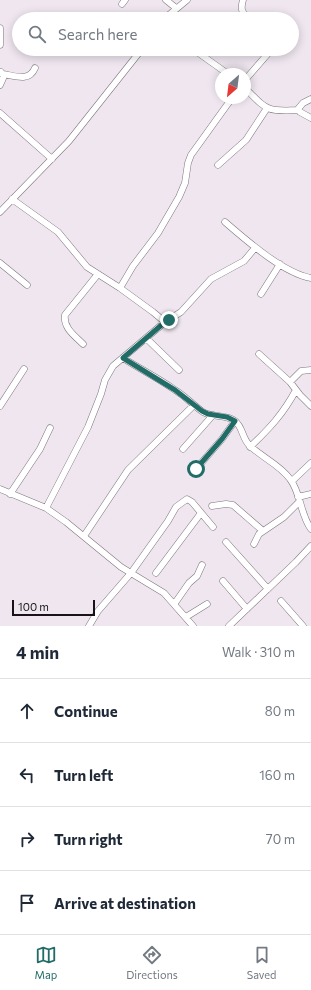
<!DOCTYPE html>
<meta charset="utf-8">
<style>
:root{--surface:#fff;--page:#f2f2f3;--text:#1f2937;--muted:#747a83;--line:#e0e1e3;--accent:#216c67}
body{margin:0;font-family:Commissioner,sans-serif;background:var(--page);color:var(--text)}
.compass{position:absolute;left:215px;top:68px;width:36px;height:36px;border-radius:50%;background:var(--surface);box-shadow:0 2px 10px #0003;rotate:208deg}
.scale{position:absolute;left:12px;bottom:10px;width:83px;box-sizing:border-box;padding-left:4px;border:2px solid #171316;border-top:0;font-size:11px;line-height:14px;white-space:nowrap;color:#171316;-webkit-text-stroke:3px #efe6ef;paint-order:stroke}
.stop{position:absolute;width:12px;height:12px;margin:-9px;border:3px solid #216c67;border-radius:50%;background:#fff}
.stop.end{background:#216c67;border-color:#fff;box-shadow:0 1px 4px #0008}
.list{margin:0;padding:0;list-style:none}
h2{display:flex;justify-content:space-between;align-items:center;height:52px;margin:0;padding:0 16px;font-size:17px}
h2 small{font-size:13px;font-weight:400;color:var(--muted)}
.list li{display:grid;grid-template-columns:26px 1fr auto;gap:12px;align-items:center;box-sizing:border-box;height:64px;padding:0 16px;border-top:1px solid var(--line)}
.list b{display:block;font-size:15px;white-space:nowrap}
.list em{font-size:13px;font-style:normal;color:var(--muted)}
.icon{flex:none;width:22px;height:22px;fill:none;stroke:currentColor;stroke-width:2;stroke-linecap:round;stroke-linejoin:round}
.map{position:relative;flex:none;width:311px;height:626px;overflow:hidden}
.search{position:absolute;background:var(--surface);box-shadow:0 2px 10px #0003;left:12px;right:12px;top:12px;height:44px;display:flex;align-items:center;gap:10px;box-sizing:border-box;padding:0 14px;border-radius:22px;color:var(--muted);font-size:15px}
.sheet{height:308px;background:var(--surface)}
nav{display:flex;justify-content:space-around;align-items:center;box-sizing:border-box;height:56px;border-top:1px solid var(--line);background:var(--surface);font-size:11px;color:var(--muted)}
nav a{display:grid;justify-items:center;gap:2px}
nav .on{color:var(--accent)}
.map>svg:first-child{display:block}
</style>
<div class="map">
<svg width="311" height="626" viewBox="0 0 311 626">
<rect width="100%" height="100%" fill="#efe6ef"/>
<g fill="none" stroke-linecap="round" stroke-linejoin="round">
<g stroke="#7d757c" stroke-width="7">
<path id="minor" d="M166,0L176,8
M243,0C240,10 242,13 250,19
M122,4L125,0
M164,19L187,0
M0,28V45
M193,49L228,74
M3,74C16,76 29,82 35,68
M245,80L272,49
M0,85L4,76L1,72
M245,88C267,110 266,112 299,110
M311,99L303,103L298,109L300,112L311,118
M0,113L52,159
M218,165L246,140L267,108
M12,199L58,232L87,267L120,288L153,312L165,322
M0,212L69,141L142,49
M225,222C246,240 283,273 311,278
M0,263L27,285
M120,288L133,266L158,233L179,197L185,183L188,163L191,155L232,98
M261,294L280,264
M146,338L179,370
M83,344C75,336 63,328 65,315L98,274
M259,354L290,382L300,395L311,406
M123,358C140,369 158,378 175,390C185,396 193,405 203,412C213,418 226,414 235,421C243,427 242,439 250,446C263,458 280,465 290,479C301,493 300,514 311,529
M290,382L301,371L311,370
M0,406L24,369
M250,447C270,428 283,414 296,390
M183,449L213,415
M196,469L222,439L235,421
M292,481L311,463
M0,489L46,508L66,522L121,567L164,593L193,626
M10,494L40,449L50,428
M298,497L311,494
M212,506L226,504L233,505L263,531
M46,508L88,427L101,394L105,380L113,366L165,322L181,312L211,279L244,261L255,248
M84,536L128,470L194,405
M226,542L268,589
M254,544L259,534L284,517L299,502
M156,573L201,513
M223,581L247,609
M281,601L303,626
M175,603L189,583L197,576L202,565
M186,617L207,604
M89,626L98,611L131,573L168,521L176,507L187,499L192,502L213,527
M229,626L296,562L311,546"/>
</g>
<use href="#minor" stroke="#fff" stroke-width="6"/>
</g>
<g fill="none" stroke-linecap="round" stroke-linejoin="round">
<path stroke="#216c67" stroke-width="5" d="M169,320L165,322L123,358L175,390L202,411L208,414L227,417L235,421L222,439L196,469"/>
</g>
</svg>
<svg class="compass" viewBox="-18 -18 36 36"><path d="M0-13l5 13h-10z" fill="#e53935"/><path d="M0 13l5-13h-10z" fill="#747a83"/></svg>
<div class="scale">100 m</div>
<div class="stop" style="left:196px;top:469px"></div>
<div class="stop end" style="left:169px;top:320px"></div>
<div class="search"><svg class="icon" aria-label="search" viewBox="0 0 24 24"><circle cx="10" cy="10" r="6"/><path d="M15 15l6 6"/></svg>Search here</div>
</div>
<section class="sheet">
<h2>4 min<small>Walk · 310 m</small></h2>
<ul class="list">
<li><svg class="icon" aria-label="ahead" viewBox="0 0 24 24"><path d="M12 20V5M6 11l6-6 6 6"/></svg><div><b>Continue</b></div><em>80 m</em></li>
<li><svg class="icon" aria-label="left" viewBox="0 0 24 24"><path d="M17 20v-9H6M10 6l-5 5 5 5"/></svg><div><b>Turn left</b></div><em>160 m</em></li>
<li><svg class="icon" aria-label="right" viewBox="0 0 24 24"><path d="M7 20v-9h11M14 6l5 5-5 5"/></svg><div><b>Turn right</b></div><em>70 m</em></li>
<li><svg class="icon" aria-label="arrive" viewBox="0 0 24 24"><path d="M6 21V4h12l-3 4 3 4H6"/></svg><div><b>Arrive at destination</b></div></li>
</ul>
</section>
<nav>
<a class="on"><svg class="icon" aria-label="map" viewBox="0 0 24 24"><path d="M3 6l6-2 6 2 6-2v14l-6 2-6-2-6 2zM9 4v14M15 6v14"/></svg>Map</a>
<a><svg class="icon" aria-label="directions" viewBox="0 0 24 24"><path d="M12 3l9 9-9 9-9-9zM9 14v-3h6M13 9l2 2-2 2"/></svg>Directions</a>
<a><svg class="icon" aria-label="saved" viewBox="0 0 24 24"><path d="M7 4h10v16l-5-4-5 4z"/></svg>Saved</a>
</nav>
